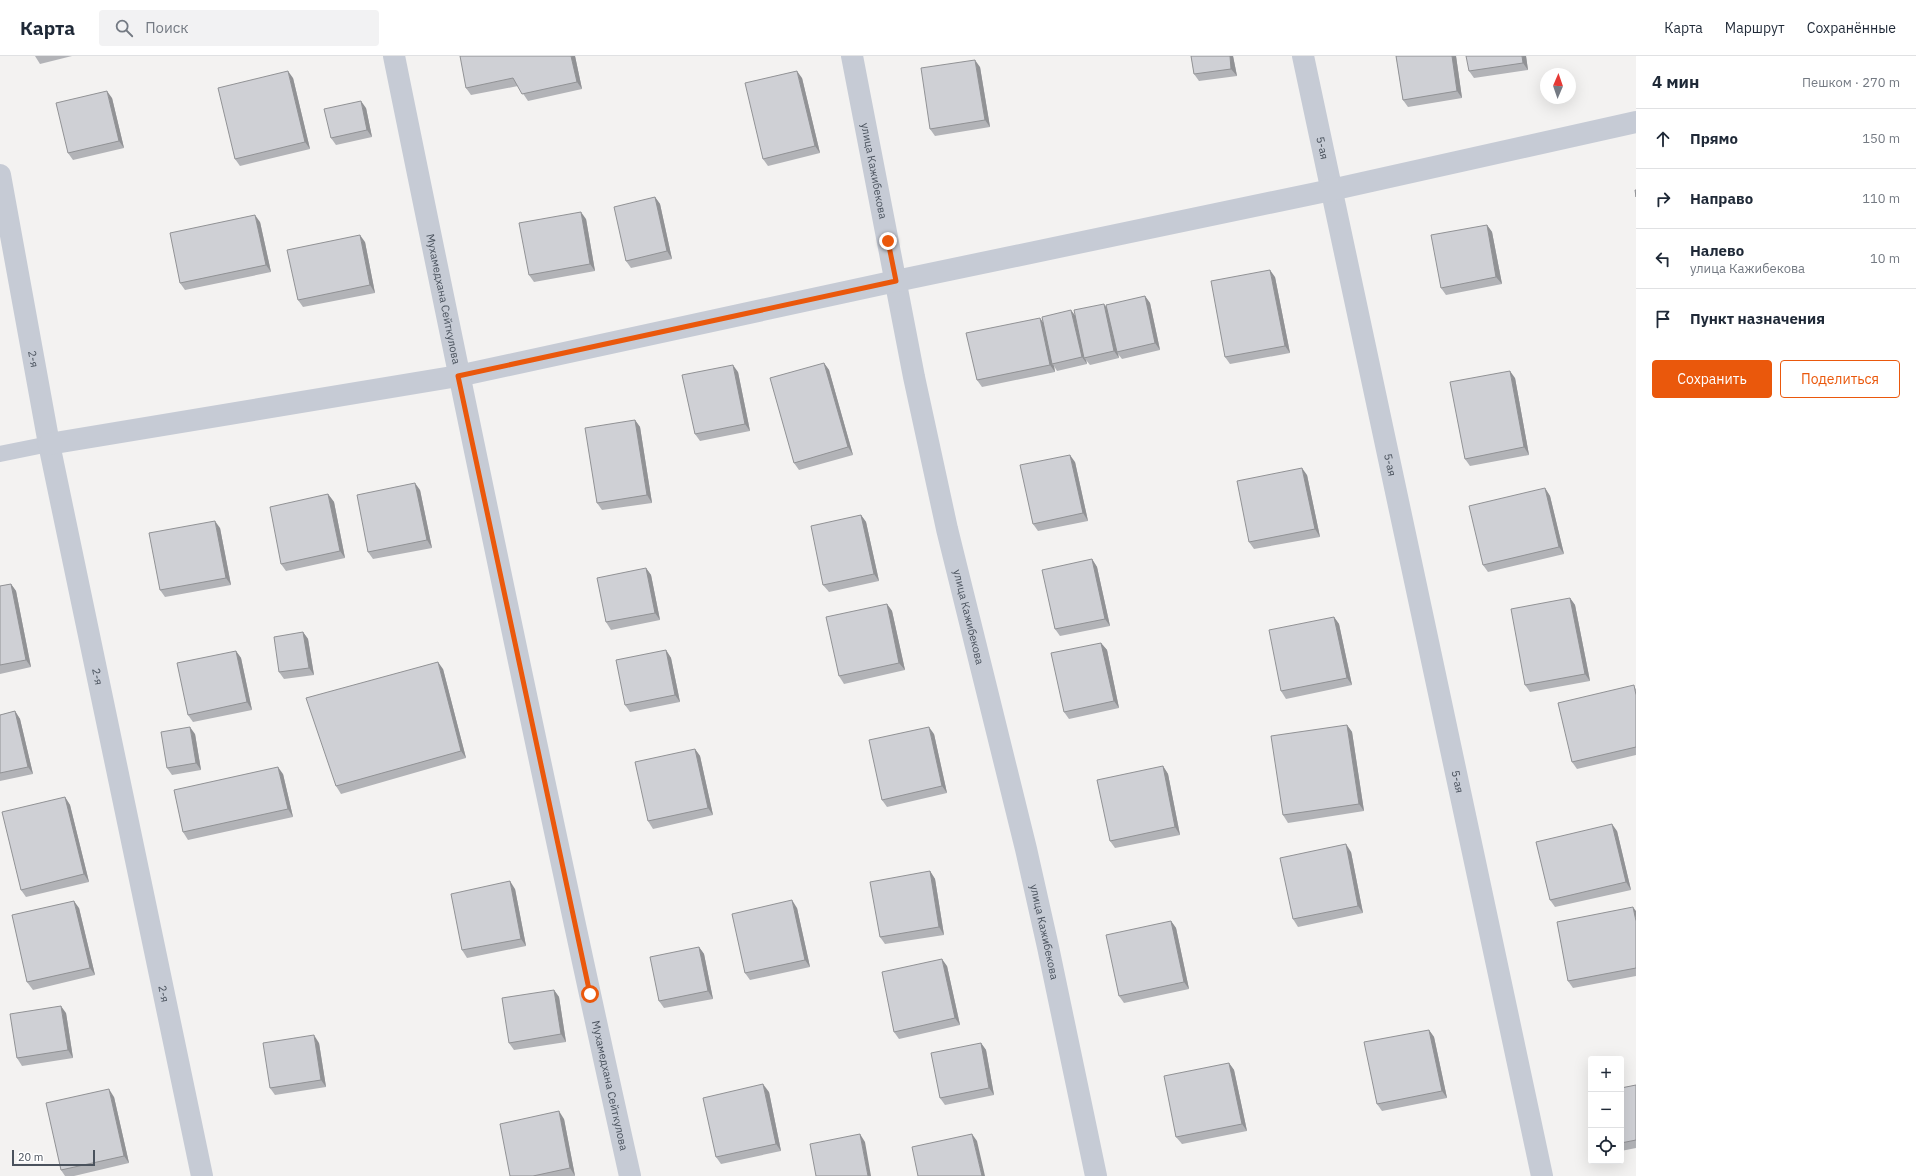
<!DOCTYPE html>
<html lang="ru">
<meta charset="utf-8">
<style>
:root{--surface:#fff;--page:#f2f2f3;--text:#1f2937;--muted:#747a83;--line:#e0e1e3;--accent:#ea580c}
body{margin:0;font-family:"IBM Plex Sans",sans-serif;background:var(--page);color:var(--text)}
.controls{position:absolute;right:12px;bottom:12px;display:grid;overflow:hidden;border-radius:4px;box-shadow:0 4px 16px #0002}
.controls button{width:36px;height:36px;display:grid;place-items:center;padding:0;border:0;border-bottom:1px solid var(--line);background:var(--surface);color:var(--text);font:20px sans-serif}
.compass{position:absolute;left:1540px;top:12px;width:36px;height:36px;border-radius:50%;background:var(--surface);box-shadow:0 4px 16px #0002;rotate:2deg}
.scale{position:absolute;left:12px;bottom:10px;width:83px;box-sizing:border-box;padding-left:4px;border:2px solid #4a525d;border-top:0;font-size:11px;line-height:14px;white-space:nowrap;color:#4a525d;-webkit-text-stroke:3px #fff;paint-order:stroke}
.stop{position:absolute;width:12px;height:12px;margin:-9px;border:3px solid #ea580c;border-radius:50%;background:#fff}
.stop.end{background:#ea580c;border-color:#fff;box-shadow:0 1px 4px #0008}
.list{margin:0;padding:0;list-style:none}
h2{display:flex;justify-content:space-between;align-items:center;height:52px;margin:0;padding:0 16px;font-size:17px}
h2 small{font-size:13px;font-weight:400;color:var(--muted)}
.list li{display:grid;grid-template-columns:26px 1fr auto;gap:12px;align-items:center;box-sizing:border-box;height:60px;padding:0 16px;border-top:1px solid var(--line)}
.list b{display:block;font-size:15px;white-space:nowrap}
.list p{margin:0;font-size:13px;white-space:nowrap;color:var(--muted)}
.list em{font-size:13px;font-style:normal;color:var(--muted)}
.actions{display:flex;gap:8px;padding:12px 16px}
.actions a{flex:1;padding:9px 0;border:1px solid var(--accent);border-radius:4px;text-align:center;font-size:14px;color:var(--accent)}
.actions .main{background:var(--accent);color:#fff}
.icon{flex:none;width:22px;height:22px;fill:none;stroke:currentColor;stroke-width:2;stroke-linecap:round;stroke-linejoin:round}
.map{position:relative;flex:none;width:1636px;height:1120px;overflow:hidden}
header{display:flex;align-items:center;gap:24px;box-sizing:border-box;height:56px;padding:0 20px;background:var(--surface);border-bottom:1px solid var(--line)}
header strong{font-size:19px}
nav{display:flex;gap:22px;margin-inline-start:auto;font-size:14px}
.search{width:280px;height:36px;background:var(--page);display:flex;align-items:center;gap:10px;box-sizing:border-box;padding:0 14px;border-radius:4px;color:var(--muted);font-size:15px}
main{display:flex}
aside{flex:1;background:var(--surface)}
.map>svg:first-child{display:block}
</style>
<header>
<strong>Карта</strong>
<div class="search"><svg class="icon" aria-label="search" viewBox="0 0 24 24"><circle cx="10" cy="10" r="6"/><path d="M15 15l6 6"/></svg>Поиск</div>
<nav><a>Карта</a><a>Маршрут</a><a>Сохранённые</a></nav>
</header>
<main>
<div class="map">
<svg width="1636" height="1120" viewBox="0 0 1636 1120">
<rect width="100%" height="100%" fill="#f3f2f1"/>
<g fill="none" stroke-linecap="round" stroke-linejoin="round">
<path stroke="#c6cbd5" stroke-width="16" d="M0,398L49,388"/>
<g stroke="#c6cbd5" stroke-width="22">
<path id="s1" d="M394,0C470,374 547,748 630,1120"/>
<path id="s2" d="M852,0L914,321L947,473L1026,793L1048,891L1096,1120"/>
<path id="s3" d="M1303,0L1542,1120"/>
<path id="s4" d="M0,119L49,388L202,1120"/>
<path d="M49,388L458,320L896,225L1331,134L1636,66"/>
</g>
</g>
<path fill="#b2b3b7" d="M35,0H72L40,8Z
M575,0L582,33L528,45L518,30L471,39L466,32Z
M1191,0H1233L1237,20L1199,25L1194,18Z
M1396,0H1456L1462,42L1408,51L1403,44Z
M1526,0L1528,14L1474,22L1469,15Z
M980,11L990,71L935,80L930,73Z
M293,22L310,93L240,110L235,103Z
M802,22L820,97L768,110L763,103Z
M112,42L124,92L73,104L68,97Z
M366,52L372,81L336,89L331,82Z
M655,141L660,148L672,203L631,212L626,205Z
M586,163L595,215L534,226L529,219Z
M260,166L271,216L185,234L180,227Z
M1487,169L1492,176L1502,228L1446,239L1441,232Z
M365,186L375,237L303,251L298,244Z
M1275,221L1290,297L1230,308L1225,301Z
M1145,240L1150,247L1160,294L1122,303L1118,298L1119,302L1090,309L1086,304L1087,308L1057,315L1054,310L1055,316L982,331L977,324L1043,266L1107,253Z
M824,307L829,314L853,399L799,414L794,407Z
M738,316L750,375L700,385L695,378Z
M1515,322L1529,399L1470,410L1465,403Z
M635,364L640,371L652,447L602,454L597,447Z
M1075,406L1088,465L1038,475L1033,468Z
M1307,419L1320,481L1254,493L1249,486Z
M1545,432L1550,440L1564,498L1488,516L1483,509Z
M420,434L432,492L373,503L368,496Z
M328,438L334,446L345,502L286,515L281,508Z
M861,459L866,466L879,525L829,536L823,529Z
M220,472L231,529L165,541L160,534Z
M1092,503L1097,511L1110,570L1060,580L1055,573Z
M646,512L651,519L660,564L611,574L606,566Z
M11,528L16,535L31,611L0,618V530Z
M1570,542L1575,549L1590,625L1530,636L1525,629Z
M887,548L892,555L905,614L844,628L839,620Z
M1334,561L1339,568L1352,629L1286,643L1281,635Z
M303,576L308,583L314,619L284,623L279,616Z
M1101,587L1107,594L1119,652L1069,663L1064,656Z
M666,594L671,602L680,646L630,656L625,649Z
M236,595L241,602L252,654L193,666L188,659Z
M443,613L466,702L341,738L336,730Z
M1636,632V699L1577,713L1572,706Z
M15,655L20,663L33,718L0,725V659Z
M1347,669L1352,676L1364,755L1288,767L1283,759Z
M195,678L201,714L172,719L167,712Z
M934,678L947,737L887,751L882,744Z
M695,693L700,700L713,759L653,773L648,765Z
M1163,710L1168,718L1180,779L1115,792L1110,785Z
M283,718L293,761L188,784L183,776Z
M65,741L70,749L89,826L26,841L21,834Z
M1617,775L1631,834L1555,851L1550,844Z
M1351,796L1363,857L1298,871L1293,863Z
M930,815L935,823L944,879L885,888L880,881Z
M515,833L526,890L467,902L462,894Z
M79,852L95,919L33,934L27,926Z
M797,852L810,911L750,924L745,917Z
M1636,855V920L1573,932L1568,925Z
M1171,865L1176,872L1189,933L1124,947L1119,940Z
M699,891L704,898L713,943L664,952L659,945Z
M947,910L960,969L899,983L894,976Z
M554,934L559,941L566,986L514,994L509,987Z
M66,957L73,1002L22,1010L17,1002Z
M1429,974L1434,981L1447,1042L1382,1055L1377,1048Z
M319,987L326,1031L275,1039L270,1032Z
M981,987L986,994L994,1039L945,1049L940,1042Z
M1229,1007L1234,1014L1247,1075L1182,1088L1176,1081Z
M1636,1029V1092L1621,1095V1032Z
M769,1036L781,1095L721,1108L716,1101Z
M114,1041L129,1107L74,1120H65L61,1114Z
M564,1063L575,1120H510Z"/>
<path fill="#919295" d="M571,0H575L582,33L577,26Z
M1230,0H1233L1237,20L1231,13Z
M1452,0H1456L1462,42L1457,35Z
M1522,0H1526L1528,14L1523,7Z
M975,4L980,11L990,71L985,64Z
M288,15L293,22L310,93L305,86Z
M797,15L802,22L820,97L815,90Z
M107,35L112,42L124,92L119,85Z
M361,45L366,52L372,81L367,74Z
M655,141L660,148L672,203L667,195Z
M581,156L586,163L595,215L590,208Z
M255,159L260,166L271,216L266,209Z
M1487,169L1492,176L1502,228L1496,221Z
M360,179L365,186L375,237L370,229Z
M1270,214L1275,221L1290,297L1285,290Z
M1145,240L1150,247L1160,294L1155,287Z
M1104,248L1109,255L1117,296L1118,298L1119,302L1114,295Z
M1071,254L1077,262L1084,302L1086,304L1087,308L1082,301Z
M1040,262L1045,269L1052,308L1054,310L1055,316L1050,309Z
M824,307L829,314L853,399L848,391Z
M733,309L738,316L750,375L745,368Z
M1510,315L1515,322L1529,399L1524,391Z
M635,364L640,371L652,447L647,439Z
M1070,399L1075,406L1088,465L1083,457Z
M1302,412L1307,419L1320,481L1315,473Z
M415,427L420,434L432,492L427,484Z
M1545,432L1550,440L1564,498L1559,491Z
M328,438L334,446L345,502L340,495Z
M861,459L866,466L879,525L874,518Z
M215,465L220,472L231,529L226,522Z
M1092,503L1097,511L1110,570L1105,563Z
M646,512L651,519L660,564L655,557Z
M11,528L16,535L31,611L26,604Z
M1570,542L1575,549L1590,625L1585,618Z
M887,548L892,555L905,614L899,607Z
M1334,561L1339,568L1352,629L1347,622Z
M303,576L308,583L314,619L309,612Z
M1101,587L1107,594L1119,652L1114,645Z
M666,594L671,602L680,646L675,639Z
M236,595L241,602L252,654L247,646Z
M438,606L443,613L466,702L461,695Z
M15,655L20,663L33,718L28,711Z
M1347,669L1352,676L1364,755L1359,748Z
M190,671L195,678L201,714L196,707Z
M929,671L934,678L947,737L942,730Z
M695,693L700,700L713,759L708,752Z
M1163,710L1168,718L1180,779L1175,771Z
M278,711L283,718L293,761L288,753Z
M65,741L70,749L89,826L84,818Z
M1612,768L1617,775L1631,834L1626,826Z
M1346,788L1351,796L1363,857L1358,850Z
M930,815L935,823L944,879L939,871Z
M510,825L515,833L526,890L521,883Z
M792,844L797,852L810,911L805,904Z
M74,845L79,852L95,919L90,912Z
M1633,851L1636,855V865Z
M1171,865L1176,872L1189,933L1184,926Z
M699,891L704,898L713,943L708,935Z
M942,903L947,910L960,969L955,962Z
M554,934L559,941L566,986L561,978Z
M61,950L66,957L73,1002L68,994Z
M1429,974L1434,981L1447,1042L1442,1035Z
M314,979L319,987L326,1031L321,1024Z
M981,987L986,994L994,1039L989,1032Z
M1229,1007L1234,1014L1247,1075L1242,1068Z
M763,1028L769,1036L781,1095L776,1088Z
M109,1033L114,1041L129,1107L124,1100Z
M559,1055L564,1063L575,1120L570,1112Z
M860,1078L865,1086L871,1120H868Z
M972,1078L977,1085L985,1120H982Z"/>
<path fill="#cfd0d5" stroke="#919295" d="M460,0H571L577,26L522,38L513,22L466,32Z
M1191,0H1230L1231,13L1194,18Z
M1396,0H1452L1457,35L1403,44Z
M1466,0H1522L1523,7L1469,15Z
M975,4L985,64L930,73L921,12Z
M288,15L305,86L235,103L218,32Z
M797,15L815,90L763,103L745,27Z
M107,35L119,85L68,97L56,47Z
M361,45L367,74L331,82L324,53Z
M1635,134H1636V141Z
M655,141L667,195L626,205L614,151Z
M581,156L590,208L529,219L519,167Z
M255,159L266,209L180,227L170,177Z
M1487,169L1496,221L1441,232L1431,179Z
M360,179L370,229L298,244L287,194Z
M1270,214L1285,290L1225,301L1211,225Z
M1145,240L1155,287L1117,296L1106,249Z
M1104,248L1114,295L1084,302L1074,254Z
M1071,254L1082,301L1052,308L1042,261Z
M1040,262L1050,309L977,324L966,277Z
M824,307L848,391L794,407L770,322Z
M733,309L745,368L695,378L682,319Z
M1510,315L1524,391L1465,403L1450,326Z
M635,364L647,439L597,447L585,372Z
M1070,399L1083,457L1033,468L1020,409Z
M1302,412L1315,473L1249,486L1237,425Z
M415,427L427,484L368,496L357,439Z
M1545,432L1559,491L1483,509L1469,450Z
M328,438L340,495L281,508L270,451Z
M861,459L874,518L823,529L811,470Z
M215,465L226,522L160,534L149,477Z
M1092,503L1105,563L1055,573L1042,514Z
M646,512L655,557L606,566L597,522Z
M11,528L26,604L0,609V530Z
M1570,542L1585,618L1525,629L1511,553Z
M887,548L899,607L839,620L826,561Z
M1334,561L1347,622L1281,635L1269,574Z
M303,576L309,612L279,616L274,581Z
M1101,587L1114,645L1064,656L1051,597Z
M666,594L675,639L625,649L616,604Z
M236,595L247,646L188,659L177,607Z
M438,606L461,695L336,730L306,642Z
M1634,629L1636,639V691L1572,706L1558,647Z
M15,655L28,711L0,717V659Z
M1347,669L1359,748L1283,759L1271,680Z
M190,671L196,707L167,712L161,676Z
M929,671L942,730L882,744L869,684Z
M695,693L708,752L648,765L635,706Z
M1163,710L1175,771L1110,785L1097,724Z
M278,711L288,753L183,776L174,734Z
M65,741L84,818L21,834L2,756Z
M1612,768L1626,826L1550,844L1536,786Z
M1346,788L1358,850L1293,863L1280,802Z
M930,815L939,871L880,881L870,826Z
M510,825L521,883L462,894L451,838Z
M792,844L805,904L745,917L732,858Z
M74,845L90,912L27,926L12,859Z
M1633,851L1636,865V912L1568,925L1557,866Z
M1171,865L1184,926L1119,940L1106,879Z
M699,891L708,935L659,945L650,901Z
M942,903L955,962L894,976L882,916Z
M554,934L561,978L509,987L502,942Z
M61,950L68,994L17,1002L10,958Z
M1429,974L1442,1035L1377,1048L1364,986Z
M314,979L321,1024L270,1032L263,987Z
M981,987L989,1032L940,1042L931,997Z
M1229,1007L1242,1068L1176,1081L1164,1020Z
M763,1028L776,1088L716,1101L703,1042Z
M1636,1029V1084L1621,1087V1032Z
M109,1033L124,1100L61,1114L46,1047Z
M559,1055L570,1112L533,1120H510L500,1068Z
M860,1078L868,1120H816L810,1088Z
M972,1078L982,1120H918L912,1091Z"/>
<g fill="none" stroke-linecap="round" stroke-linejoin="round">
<path stroke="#ea580c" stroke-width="5" d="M590,938L458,320L896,225L888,185"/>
</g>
<g text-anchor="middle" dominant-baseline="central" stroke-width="4" stroke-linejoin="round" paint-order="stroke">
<g font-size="11" fill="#4a525d" stroke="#fff">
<text stroke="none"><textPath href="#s3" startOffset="94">5-ая</textPath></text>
<text stroke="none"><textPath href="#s2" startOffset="117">улица Кажибекова</textPath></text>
<text stroke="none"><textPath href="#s1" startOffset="248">Мухамедхана Сейткулова</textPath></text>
<text stroke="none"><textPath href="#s4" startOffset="187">2-я</textPath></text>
<text stroke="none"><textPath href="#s3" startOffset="418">5-ая</textPath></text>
<text stroke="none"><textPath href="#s2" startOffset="573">улица Кажибекова</textPath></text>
<text stroke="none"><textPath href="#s4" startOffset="511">2-я</textPath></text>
<text stroke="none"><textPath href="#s3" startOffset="742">5-ая</textPath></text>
<text stroke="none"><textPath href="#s2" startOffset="897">улица Кажибекова</textPath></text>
<text stroke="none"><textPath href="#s4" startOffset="835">2-я</textPath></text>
<text stroke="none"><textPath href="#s1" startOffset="1052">Мухамедхана Сейткулова</textPath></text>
</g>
</g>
</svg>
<div class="controls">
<button>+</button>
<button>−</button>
<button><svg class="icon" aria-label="locate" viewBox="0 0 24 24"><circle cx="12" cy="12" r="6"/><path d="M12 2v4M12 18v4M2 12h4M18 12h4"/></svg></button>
</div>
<svg class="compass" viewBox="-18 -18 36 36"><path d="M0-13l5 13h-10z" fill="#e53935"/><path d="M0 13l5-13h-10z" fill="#747a83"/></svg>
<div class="scale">20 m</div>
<div class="stop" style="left:590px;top:938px"></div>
<div class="stop end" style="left:888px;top:185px"></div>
</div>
<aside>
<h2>4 мин<small>Пешком · 270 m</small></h2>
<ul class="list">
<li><svg class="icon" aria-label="ahead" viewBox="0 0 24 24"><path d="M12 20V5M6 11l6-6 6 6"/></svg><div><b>Прямо</b></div><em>150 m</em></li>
<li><svg class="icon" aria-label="right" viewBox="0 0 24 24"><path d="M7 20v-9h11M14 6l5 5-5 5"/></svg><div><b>Направо</b></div><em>110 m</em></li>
<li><svg class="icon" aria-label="left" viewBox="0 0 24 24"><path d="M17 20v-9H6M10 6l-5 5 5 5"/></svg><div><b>Налево</b><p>улица Кажибекова</p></div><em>10 m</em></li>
<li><svg class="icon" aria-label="arrive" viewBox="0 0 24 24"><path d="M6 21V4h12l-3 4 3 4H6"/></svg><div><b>Пункт назначения</b></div></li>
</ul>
<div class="actions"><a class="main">Сохранить</a><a>Поделиться</a></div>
</aside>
</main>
